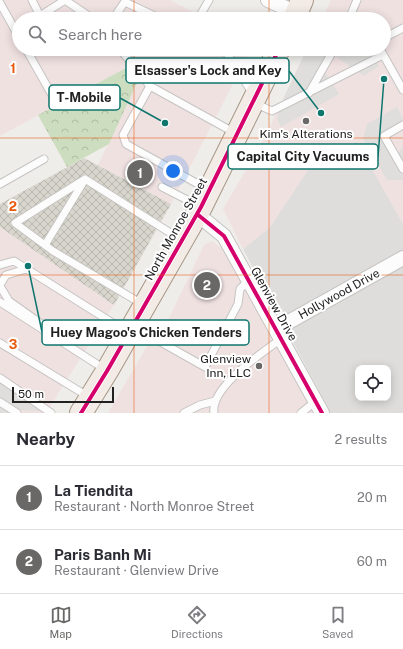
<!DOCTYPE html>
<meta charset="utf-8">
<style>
:root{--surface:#fff;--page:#f2f2f3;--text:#2b2b33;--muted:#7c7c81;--line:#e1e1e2;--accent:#696867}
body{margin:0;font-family:"Public Sans",sans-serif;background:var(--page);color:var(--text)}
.controls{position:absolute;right:12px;bottom:12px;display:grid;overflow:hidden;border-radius:8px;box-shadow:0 2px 10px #0003}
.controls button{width:36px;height:36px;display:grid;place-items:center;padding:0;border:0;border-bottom:1px solid var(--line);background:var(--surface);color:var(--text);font:20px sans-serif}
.scale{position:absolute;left:12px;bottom:10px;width:102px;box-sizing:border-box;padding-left:4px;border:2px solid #212121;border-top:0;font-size:11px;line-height:14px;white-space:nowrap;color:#212121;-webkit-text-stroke:3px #fff;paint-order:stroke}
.you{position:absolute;left:173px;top:171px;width:14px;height:14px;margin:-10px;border:3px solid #fff;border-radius:50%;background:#1a73e8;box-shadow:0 0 0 6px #1a73e833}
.badge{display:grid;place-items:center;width:26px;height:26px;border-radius:50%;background:var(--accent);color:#fff;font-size:13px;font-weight:700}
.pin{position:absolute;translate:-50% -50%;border:2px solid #fff;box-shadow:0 1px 4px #0006}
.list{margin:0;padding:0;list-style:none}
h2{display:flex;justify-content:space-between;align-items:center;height:52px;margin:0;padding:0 16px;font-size:17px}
h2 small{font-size:13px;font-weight:400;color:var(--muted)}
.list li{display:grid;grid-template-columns:26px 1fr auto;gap:12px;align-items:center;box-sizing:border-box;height:64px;padding:0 16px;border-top:1px solid var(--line)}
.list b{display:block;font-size:15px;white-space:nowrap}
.list p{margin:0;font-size:13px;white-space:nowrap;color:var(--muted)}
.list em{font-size:13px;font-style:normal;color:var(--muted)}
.icon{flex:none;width:22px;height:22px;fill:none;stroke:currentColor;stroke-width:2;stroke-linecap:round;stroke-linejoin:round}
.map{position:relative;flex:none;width:403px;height:413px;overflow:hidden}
.search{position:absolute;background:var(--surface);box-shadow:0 2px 10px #0003;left:12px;right:12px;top:12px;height:44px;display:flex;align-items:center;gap:10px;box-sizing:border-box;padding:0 14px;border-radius:22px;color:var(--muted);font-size:15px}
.sheet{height:180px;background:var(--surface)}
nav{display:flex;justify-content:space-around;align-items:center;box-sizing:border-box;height:56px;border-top:1px solid var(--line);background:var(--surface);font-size:11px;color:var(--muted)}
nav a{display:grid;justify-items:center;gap:2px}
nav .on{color:var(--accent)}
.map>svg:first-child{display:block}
</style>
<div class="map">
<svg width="403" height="413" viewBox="0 0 403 413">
<defs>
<pattern id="construction-cross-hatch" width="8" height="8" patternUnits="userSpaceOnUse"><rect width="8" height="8" fill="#d8d6cc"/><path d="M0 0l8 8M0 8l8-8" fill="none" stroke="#b9b7af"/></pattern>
<pattern id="forest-crowns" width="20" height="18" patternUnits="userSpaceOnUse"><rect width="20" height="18" fill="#cdddc0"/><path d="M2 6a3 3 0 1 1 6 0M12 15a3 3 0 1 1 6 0" fill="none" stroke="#b0bda5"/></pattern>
</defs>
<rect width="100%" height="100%" fill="#efedea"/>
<path fill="#dedddb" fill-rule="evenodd" d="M357,141L403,224V413H322L329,409L243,249L270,227L310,167ZM358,368H388V398H358Z"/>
<path fill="#f0e1e1" d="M0,0H170L207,19H19V49H251L171,204L98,165L146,63L141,60L0,136Z
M331,0H403V224L356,141L310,167L270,227L243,249L223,209L265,137L307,49H384V19H322Z
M0,227L114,305L46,413H0Z
M212,241L225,251L262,315L313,413H108L147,346L168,320L204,245Z"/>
<path fill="url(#construction-cross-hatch)" d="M84,158L171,204L114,305L0,227V204Z"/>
<path fill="url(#forest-crowns)" d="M141,60L146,63L109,144L67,167L38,115Z"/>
<path fill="#dfdedd" d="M307,49H349L372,54L379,66L364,76L332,54L323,69L339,94L281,127L277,119L284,97Z
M397,107L403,118V125L385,136L396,156L403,147V180H387L363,139L367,124Z
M0,382L43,411L13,410L12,413H0Z"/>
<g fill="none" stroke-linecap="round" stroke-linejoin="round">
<g stroke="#c5c4c2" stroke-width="9">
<path id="lane" d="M32,0L40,16L65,0
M65,0L93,19
M125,2L161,19
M0,3L19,37
M299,14L311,19
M113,19L126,0
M198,19L209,0
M349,19L357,0
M384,38L403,28
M26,49L52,95
M120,49L150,86
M224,49L253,94
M380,49L403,90
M309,93L334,49
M254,103L272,111L383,55
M403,125L384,136L403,169
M85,179L15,223L53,251L142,304
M85,179L180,239
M0,184L44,159
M162,187L199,206
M207,189L126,144L123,135L150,86L235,133
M45,245L84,181
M0,265L14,261L127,332
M0,285L6,275L26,269
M0,286L9,301L50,330
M0,302L106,370
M134,327L205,367L238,304L240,289L249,280
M0,343L89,397
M0,378L51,413
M0,402L17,413
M184,413L200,405L215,401
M214,413C210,387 262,353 281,339
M301,413L316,401"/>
</g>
<g stroke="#c5c4c2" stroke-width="16">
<path id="street" d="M268,0L297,13
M197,214L224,236L322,413
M276,329L403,258"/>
</g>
<g stroke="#a69786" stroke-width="24">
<path id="primary" d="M294,19L302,0
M81,413L107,371L201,207L279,49"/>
</g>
<use href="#lane" stroke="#fdfcfc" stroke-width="7"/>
<use href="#street" stroke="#fdfcfc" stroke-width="14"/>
<use href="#primary" stroke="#f2ebe6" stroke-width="22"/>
<g stroke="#fff" stroke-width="6">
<path id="cycleway" d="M197,214L224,236L322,413
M81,413L107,371L201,207L279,49"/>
</g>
<use href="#cycleway" stroke="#d6006c" stroke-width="4"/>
</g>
<path fill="none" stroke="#e8590c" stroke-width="1" stroke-opacity="0.55" d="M134,0V19M269,0V19M134,49V413M269,49V413M0,138H403M0,275H403"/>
<g fill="#696867" stroke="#fff" stroke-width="1.5">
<circle cx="306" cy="121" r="4"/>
<circle cx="259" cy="366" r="4"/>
</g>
<g text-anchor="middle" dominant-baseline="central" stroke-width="4" stroke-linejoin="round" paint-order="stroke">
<g font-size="12" fill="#212121" stroke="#fff">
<text x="306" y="134">Kim's Alterations</text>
<text x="251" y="359" text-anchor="end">Glenview<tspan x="251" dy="14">Inn, LLC</tspan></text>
</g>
<g font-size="12" fill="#212121" stroke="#fff">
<text transform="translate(176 229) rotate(-61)">North Monroe Street</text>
<text transform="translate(339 294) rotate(-29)">Hollywood Drive</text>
<text transform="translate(274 304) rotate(61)">Glenview Drive</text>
</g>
</g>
<g font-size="13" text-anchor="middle" font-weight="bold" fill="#e8590c" stroke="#fff" stroke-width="4" stroke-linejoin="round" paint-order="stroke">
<text x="13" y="73">1</text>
<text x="13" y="211">2</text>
<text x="13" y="349">3</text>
</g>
<path fill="none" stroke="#0f766e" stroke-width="1.5" d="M321 113L289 71M165 123L120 98M384 79L378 157M28 266L42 332"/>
<g fill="#0f766e" stroke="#fff" stroke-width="1.5">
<circle cx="321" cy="113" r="4"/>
<circle cx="165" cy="123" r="4"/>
<circle cx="384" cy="79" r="4"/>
<circle cx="28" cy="266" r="4"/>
</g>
<g fill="#fff" stroke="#0f766e" stroke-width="1.5">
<rect x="126" y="58" width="163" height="25" rx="4"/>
<rect x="49" y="85" width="71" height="25" rx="4"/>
<rect x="228" y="144" width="150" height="25" rx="4"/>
<rect x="42" y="320" width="207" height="25" rx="4"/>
</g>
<g font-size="13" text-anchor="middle" font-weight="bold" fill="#212121">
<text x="208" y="75">Elsasser's Lock and Key</text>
<text x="84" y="102">T-Mobile</text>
<text x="303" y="161">Capital City Vacuums</text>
<text x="146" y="337">Huey Magoo's Chicken Tenders</text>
</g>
</svg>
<div class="controls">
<button><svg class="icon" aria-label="locate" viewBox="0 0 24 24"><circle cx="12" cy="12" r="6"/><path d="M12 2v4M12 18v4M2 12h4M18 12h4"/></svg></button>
</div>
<div class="scale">50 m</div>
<div class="you"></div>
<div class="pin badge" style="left:140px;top:173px">1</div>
<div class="pin badge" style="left:207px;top:285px">2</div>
<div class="search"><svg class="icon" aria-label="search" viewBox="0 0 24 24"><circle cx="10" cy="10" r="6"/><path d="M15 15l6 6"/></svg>Search here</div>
</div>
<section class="sheet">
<h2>Nearby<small>2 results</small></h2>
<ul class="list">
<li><span class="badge">1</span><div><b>La Tiendita</b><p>Restaurant · North Monroe Street</p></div><em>20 m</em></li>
<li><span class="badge">2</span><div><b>Paris Banh Mi</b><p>Restaurant · Glenview Drive</p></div><em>60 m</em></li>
</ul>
</section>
<nav>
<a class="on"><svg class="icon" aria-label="map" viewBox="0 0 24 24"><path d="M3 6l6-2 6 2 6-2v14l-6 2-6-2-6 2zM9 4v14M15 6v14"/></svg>Map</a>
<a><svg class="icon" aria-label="directions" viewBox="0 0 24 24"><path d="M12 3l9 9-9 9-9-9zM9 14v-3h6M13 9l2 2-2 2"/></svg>Directions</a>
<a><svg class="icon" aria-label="saved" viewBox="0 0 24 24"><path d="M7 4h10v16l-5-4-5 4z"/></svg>Saved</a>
</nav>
